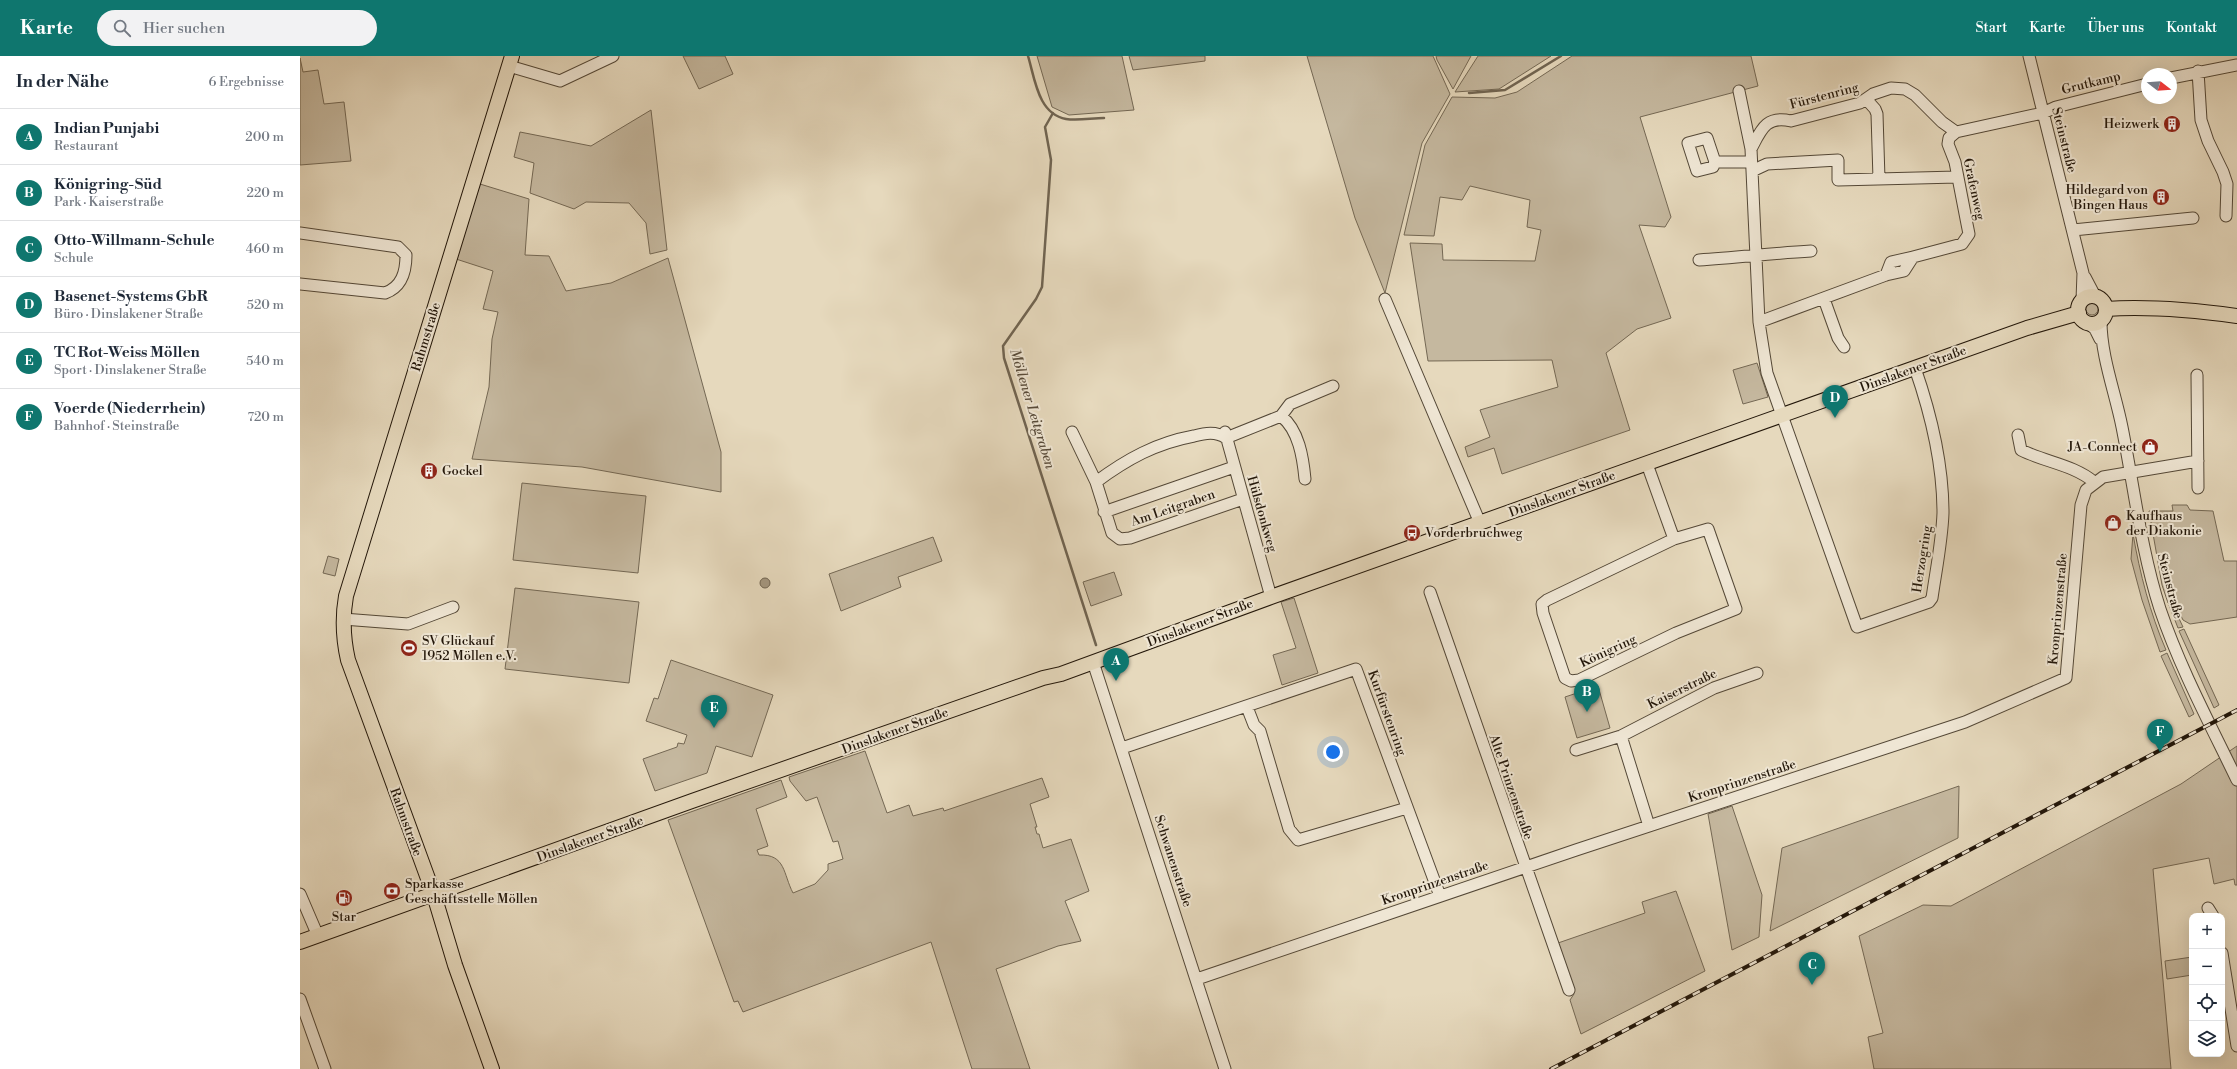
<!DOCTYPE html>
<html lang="de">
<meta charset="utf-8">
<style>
:root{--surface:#fff;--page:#f2f2f3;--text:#1f2937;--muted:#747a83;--line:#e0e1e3;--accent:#0f766e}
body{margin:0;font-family:"Libre Bodoni",serif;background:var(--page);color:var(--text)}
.controls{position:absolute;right:12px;bottom:12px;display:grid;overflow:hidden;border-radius:8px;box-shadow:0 4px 16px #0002}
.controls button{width:36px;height:36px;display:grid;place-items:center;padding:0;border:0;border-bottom:1px solid var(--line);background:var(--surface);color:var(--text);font:20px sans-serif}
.compass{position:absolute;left:1841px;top:12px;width:36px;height:36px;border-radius:50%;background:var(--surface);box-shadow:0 4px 16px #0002;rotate:107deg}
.you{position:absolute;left:1033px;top:696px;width:14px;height:14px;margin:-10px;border:3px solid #fff;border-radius:50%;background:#1a73e8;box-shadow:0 0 0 6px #1a73e833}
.badge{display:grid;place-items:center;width:26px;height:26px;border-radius:50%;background:var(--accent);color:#fff;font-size:13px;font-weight:700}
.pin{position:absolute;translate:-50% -33px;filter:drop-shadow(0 1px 2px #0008)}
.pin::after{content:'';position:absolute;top:21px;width:14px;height:12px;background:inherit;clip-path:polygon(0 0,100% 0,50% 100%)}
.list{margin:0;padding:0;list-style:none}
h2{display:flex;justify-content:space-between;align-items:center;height:52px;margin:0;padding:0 16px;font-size:17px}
h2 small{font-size:13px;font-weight:400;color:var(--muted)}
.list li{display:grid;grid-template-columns:26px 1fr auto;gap:12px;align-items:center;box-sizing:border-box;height:56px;padding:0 16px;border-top:1px solid var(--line)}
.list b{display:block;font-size:15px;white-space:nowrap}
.list p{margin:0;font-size:13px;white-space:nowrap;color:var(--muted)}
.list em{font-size:13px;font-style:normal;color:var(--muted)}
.icon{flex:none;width:22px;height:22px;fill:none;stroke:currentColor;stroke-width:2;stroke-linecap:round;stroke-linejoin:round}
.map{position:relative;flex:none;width:1937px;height:1013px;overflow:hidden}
header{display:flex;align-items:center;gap:24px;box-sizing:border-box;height:56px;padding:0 20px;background:var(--accent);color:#fff}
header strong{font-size:19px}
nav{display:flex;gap:22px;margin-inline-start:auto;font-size:14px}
.search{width:280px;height:36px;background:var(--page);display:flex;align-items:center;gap:10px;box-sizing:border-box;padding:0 14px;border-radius:22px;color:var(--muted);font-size:15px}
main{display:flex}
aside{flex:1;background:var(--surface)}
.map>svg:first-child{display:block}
</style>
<header>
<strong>Karte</strong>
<div class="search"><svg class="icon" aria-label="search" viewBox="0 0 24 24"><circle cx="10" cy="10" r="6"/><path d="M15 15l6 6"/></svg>Hier suchen</div>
<nav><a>Start</a><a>Karte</a><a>Über uns</a><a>Kontakt</a></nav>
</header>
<main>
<aside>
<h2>In der Nähe<small>6 Ergebnisse</small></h2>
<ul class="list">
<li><span class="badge">A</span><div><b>Indian Punjabi</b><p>Restaurant</p></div><em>200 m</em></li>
<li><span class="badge">B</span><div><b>Königring-Süd</b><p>Park · Kaiserstraße</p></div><em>220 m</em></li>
<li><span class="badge">C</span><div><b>Otto-Willmann-Schule</b><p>Schule</p></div><em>460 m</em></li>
<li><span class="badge">D</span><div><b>Basenet-Systems GbR</b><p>Büro · Dinslakener Straße</p></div><em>520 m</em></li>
<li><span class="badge">E</span><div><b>TC Rot-Weiss Möllen</b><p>Sport · Dinslakener Straße</p></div><em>540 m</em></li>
<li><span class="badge">F</span><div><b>Voerde (Niederrhein)</b><p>Bahnhof · Steinstraße</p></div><em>720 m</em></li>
</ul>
</aside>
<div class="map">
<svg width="1937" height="1013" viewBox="0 0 1937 1013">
<rect width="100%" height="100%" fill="#e6d9bd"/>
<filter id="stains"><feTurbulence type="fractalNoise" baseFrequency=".005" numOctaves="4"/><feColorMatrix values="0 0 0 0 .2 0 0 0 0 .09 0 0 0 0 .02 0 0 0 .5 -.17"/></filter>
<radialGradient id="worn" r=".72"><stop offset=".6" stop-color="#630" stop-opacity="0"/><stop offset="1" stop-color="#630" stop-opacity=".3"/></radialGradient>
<path fill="#c5b89f" stroke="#746854" d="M383,0H425L433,18L399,33Z
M737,0H822L834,54L769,59L752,51Z
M829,0H905V5L833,14Z
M1007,0H1133L1150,38L1122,87L1085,237L1055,162Z
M1136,0H1171L1153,33L1137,4Z
M1178,0H1251L1199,33L1155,36Z
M1272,0H1451L1458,30L1340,61L1371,161L1365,171L1339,169L1371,262L1337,273L1306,297L1330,374L1202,418L1194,392L1168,401L1165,391L1190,381L1180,354L1258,331L1252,304L1128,305L1110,187L1142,188L1143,204L1235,205L1241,174L1227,171L1230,144L1170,130L1162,144L1140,141L1134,180L1104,179L1125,89L1152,41L1195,42L1217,36Z
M0,2L3,16L18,14L24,48L44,46L51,105L0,109Z
M351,54L367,194L350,198L346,167L329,147L286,146L274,153L230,137L234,107L214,101L220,76L291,90Z
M180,128L229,143L225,199L249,200L266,235L311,227L368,202L421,396V436L282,411L172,403L189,331L192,283L198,256L183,253L193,215L156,203Z
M1786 253a6 6 0 1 1 12 0a6 6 0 1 1-12 0Z
M1457,307L1468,341L1443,348L1433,314Z
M222,427L346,440L338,517L213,504Z
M1872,449H1887L1890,454L1913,455L1924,505H1937V561L1890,568L1883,564L1874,546L1868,547L1862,529L1849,455H1873Z
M1833,478C1840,518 1850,557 1866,594L1860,596L1842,544L1831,503Z
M633,481L642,505L598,521L601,531L541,555L529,518Z
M28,500L39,503L35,520L23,517Z
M814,516L822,539L791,550L783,526Z
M215,532L339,546L329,627L205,613Z
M994,542L1018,617L982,629L973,599L996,592L981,546Z
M1869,549L1874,552L1883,571L1878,572Z
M1884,573L1919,649L1914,652L1879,575Z
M1867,597L1894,658L1889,661L1861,600Z
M371,604L473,639L452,701L416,690L407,717L355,735L343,703L377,691L378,687L384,688L387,679L346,665L354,642L358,643Z
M1298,630L1310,672L1277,682L1265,641Z
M1937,690V829H1935L1934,823L1914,828L1909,802L1853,813L1871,1013H1574L1568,981L1583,977L1559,880L1623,849L1651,850L1881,728Z
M565,695L587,757L609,749L613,760L643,752L644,755L742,722L749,741L730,748L737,771H735L737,778H739L743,792L771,783L789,835L765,845L781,885L758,890L696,913L730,1013H672L631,886L443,956L438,945L434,946L368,764L481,724L487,741L456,753L468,790L457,794L459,799C486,798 483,818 493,837L515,828L528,814V808L543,803L538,785L533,786L517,741L506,745L490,725L489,721Z
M1659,730L1658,782L1470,875L1482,792Z
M1432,750L1462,839L1459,881L1432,894L1408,758Z
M1376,835L1405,915L1281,978L1270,944L1274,938L1258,887L1345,857L1342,846Z
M1892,901V919L1867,923L1865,905Z"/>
<path fill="#a49780" stroke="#706451" d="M460 527a5 5 0 1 1 10 0a5 5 0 1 1-10 0Z"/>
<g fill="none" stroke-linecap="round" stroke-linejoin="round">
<path stroke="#706451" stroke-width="2.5" d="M728,0C735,23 738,58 766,63C778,65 792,62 804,62
M1169,37L1205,34L1261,0
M753,57L745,71L751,104L742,231L736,243L703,290L704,302L796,589"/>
<g stroke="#544837" stroke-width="13">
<path id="minor" d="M1729,0L1783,217L1782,244
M209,10L260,25L313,0
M1898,15L1901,64L1908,85L1923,116L1927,128L1926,160
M1871,22L1937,9
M1439,35L1451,93C1461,74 1466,59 1491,65L1560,47L1573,38L1591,32L1605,33L1615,39L1642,66L1656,76L1743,57L1756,51L1847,28
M1566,43L1575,53L1577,58L1579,123
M1451,93L1459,266L1467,317L1557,571L1629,546L1632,542C1636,514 1642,485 1643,457C1643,408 1631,358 1615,312
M1415,106L1407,82L1388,87L1397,115L1413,111L1415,106H1451
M1452,115L1467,108L1538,104V124L1657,121
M1773,174L1893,162
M0,177L98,191L106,199C106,216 102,231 85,237L0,228
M1399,204C1436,202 1473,197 1511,195
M1586,219L1591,206L1613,201
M1785,221L1795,240
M1085,243L1180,467
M1524,243L1538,282L1544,291
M1801,265C1801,300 1815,336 1822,371C1834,431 1841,494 1860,553C1880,612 1910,668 1937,724
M1459,266L1586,219L1604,215L1613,201L1662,188L1669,178L1667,168L1655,106L1648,88L1649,82L1656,76
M1787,266L1795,273L1800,283
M1897,319L1898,432
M981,360L990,348L1033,330
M772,376L796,426L812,477L820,483L830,482L943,443
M925,376L971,541
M1718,379L1721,394C1745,406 1774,409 1794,426
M1347,408L1374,483L1408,473L1436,553L1376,577L1279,624L1271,625L1265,622L1243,557L1242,548L1247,544L1374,483
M796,426C827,403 856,387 894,380C905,377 916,375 926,382L981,360C999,374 1003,402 1005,423
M804,456L934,411
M1130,536L1269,934
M43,563L108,568L153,551
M793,606L925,1013
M947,651L954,669L960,675L989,773L998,784L1107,752
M1321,680L1349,770
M822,692L1056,613L1140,840
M1276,694L1321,680L1414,632L1457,617
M0,838L18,880
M1908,852L1913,860
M1922,897L1937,990
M897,923L1276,794L1665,666L1766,622L1781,449L1786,434L1803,421L1898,405
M0,943L25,1013"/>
</g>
<g stroke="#23170a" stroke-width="16">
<path id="major" d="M1778 254a14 14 0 1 1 28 0a14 14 0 1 1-28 0Z
M1806,253C1851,250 1893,254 1937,260
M0,886L392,745L743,622L761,618L971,541L1727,272L1779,257
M192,1013L155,909L134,839L48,604C43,582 42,563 46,540L212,0"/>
</g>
<use href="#minor" stroke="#efe6d4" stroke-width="11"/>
<use href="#major" stroke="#e6d9bd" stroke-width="14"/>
<g stroke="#23170a" stroke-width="4">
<path id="rail" d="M1251,1013L1937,654"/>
</g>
<use href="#rail" stroke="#efe6d4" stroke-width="2.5" stroke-dasharray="8" stroke-linecap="butt"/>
</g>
<defs>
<g id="building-disc" transform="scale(0.9)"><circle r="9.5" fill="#8f2418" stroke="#efe6d4"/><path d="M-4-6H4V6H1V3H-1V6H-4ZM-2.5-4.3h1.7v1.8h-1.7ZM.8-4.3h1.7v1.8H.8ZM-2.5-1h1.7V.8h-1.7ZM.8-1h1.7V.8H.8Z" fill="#fff"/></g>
<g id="shop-disc" transform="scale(0.9)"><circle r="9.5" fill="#8f2418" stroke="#efe6d4"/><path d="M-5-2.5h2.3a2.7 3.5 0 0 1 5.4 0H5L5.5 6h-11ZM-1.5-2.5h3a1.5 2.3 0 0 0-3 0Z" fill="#fff"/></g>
<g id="bus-disc" transform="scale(0.9)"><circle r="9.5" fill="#8f2418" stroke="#efe6d4"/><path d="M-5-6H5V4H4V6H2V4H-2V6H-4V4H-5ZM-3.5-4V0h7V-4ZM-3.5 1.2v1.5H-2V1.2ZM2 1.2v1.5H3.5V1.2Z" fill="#fff"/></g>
<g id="stadium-disc" transform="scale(0.9)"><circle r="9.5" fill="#8f2418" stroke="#efe6d4"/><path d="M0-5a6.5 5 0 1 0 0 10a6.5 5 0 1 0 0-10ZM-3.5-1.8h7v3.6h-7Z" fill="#fff"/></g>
<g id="bank-disc" transform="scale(0.9)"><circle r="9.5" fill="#8f2418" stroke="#efe6d4"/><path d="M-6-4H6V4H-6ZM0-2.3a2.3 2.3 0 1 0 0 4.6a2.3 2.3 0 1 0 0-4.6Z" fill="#fff"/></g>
<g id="fuel-disc" transform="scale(0.9)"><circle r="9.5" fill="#8f2418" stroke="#efe6d4"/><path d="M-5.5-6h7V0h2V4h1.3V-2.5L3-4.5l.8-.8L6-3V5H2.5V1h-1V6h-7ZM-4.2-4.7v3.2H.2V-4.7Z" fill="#fff"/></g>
</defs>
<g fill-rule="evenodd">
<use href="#building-disc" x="1872" y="68"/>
<use href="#building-disc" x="1861" y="141"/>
<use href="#shop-disc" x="1850" y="391"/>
<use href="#building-disc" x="129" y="415"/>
<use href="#shop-disc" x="1813" y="467"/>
<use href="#bus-disc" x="1112" y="477"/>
<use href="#stadium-disc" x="109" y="592"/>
<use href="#bank-disc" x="92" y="835"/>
<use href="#fuel-disc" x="44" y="842"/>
</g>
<g text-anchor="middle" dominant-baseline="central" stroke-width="4" stroke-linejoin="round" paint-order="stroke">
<g font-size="13" fill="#23170a" stroke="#efe6d4">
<text transform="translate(1791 27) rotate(-14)">Grutkamp</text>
<text transform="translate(1524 40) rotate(-15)">Fürstenring</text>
<text transform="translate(1764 84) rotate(76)">Steinstraße</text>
<text transform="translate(1674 133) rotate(78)">Grafenweg</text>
<text transform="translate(126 281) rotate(-73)">Rahmstraße</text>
<text transform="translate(1613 313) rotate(-20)">Dinslakener Straße</text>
<text transform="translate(1262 438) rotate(-20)">Dinslakener Straße</text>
<text transform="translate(873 452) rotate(-19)">Am Leitgraben</text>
<text transform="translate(962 458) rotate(74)">Hülsdonkweg</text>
<text transform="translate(1622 503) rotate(-81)">Herzogring</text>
<text transform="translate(1870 530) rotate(75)">Steinstraße</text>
<text transform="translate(1758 553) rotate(-85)">Kronprinzenstraße</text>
<text transform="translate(900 567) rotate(-21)">Dinslakener Straße</text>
<text transform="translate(1308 595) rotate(-25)">Königring</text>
<text transform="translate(1382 633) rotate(-26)">Kaiserstraße</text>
<text transform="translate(1087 657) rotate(70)">Kurfürstenring</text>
<text transform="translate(595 675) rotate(-20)">Dinslakener Straße</text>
<text transform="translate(1442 725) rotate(-18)">Kronprinzenstraße</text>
<text transform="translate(1211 731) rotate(71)">Alte Prinzenstraße</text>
<text transform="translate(106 766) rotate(70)">Rahmstraße</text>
<text transform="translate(290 783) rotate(-20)">Dinslakener Straße</text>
<text transform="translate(873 805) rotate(72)">Schwanenstraße</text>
<text transform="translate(1135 827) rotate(-19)">Kronprinzenstraße</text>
</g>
<g font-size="13" fill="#23170a" stroke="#efe6d4" text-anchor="start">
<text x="1859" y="68" text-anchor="end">Heizwerk</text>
<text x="1848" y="134" text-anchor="end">Hildegard von<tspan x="1848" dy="15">Bingen Haus</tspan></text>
<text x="1837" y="391" text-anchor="end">JA-Connect</text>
<text x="142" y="415">Gockel</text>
<text x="1826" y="460">Kaufhaus<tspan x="1826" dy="15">der Diakonie</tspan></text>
<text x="1125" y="477">Vorderbruchweg</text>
<text x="122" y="585">SV Glückauf<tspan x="122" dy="15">1952 Möllen e.V.</tspan></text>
<text x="105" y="828">Sparkasse<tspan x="105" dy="15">Geschäftsstelle Möllen</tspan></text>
<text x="44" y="861" text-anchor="middle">Star</text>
</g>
<g font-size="14" font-style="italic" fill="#574a39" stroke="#efe6d4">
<text transform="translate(732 353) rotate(73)">Möllener Leitgraben</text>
</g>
</g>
<rect width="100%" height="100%" filter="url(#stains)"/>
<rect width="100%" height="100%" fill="url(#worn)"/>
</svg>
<div class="controls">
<button>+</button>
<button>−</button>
<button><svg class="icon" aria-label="locate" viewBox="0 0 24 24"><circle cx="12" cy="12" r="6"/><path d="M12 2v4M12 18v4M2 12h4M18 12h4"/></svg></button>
<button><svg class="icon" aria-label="layers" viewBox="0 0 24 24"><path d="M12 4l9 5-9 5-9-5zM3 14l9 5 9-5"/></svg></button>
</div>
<svg class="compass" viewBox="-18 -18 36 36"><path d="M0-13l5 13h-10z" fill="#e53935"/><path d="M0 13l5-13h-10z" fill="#747a83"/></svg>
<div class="you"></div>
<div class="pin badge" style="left:816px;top:625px">A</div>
<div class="pin badge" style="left:1287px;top:656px">B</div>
<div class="pin badge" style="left:1512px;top:929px">C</div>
<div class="pin badge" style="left:1535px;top:362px">D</div>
<div class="pin badge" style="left:414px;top:672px">E</div>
<div class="pin badge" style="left:1860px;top:696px">F</div>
</div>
</main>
